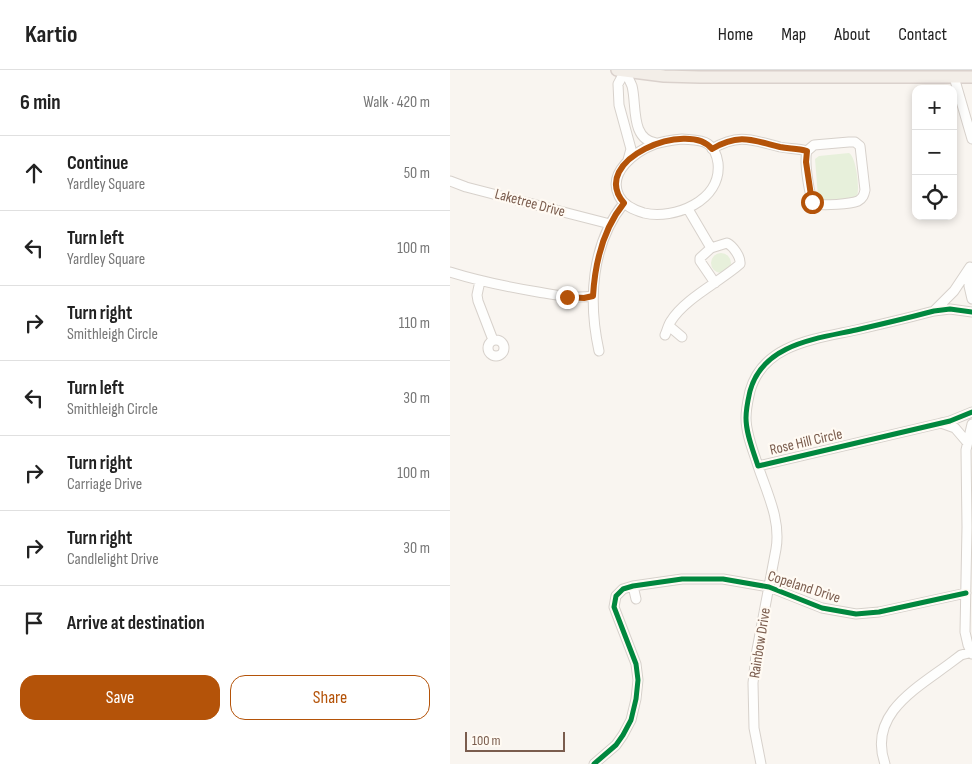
<!DOCTYPE html>
<meta charset="utf-8">
<style>
:root{--surface:#fff;--page:#f2f2f2;--text:#222;--muted:#767676;--line:#e0e0e0;--accent:#b45309}
body{margin:0;font-family:"Sofia Sans Condensed",sans-serif;background:var(--page);color:var(--text)}
.controls{position:absolute;right:15px;top:15px;display:grid;overflow:hidden;border-radius:10px;box-shadow:0 2px 8px #0003}
.controls button{width:45px;height:45px;display:grid;place-items:center;padding:0;border:0;border-bottom:1px solid var(--line);background:var(--surface);color:var(--text);font:25px sans-serif}
.scale{position:absolute;left:15px;bottom:12px;width:100px;box-sizing:border-box;padding-left:5px;border:2px solid #7a5c4d;border-top:0;font-size:14px;line-height:18px;white-space:nowrap;color:#7a5c4d;-webkit-text-stroke:4px #fffaf3;paint-order:stroke}
.stop{position:absolute;width:15px;height:15px;margin:-11px;border:4px solid #b45309;border-radius:50%;background:#fff}
.stop.end{background:#b45309;border-color:#fff;box-shadow:0 1px 5px #0008}
.list{margin:0;padding:0;list-style:none}
h2{display:flex;justify-content:space-between;align-items:center;height:65px;margin:0;padding:0 20px;font-size:21px}
h2 small{font-size:16px;font-weight:400;color:var(--muted)}
.list li{display:grid;grid-template-columns:32px 1fr auto;gap:15px;align-items:center;box-sizing:border-box;height:75px;padding:0 20px;border-top:1px solid var(--line)}
.list b{display:block;font-size:19px;white-space:nowrap}
.list p{margin:0;font-size:16px;white-space:nowrap;color:var(--muted)}
.list em{font-size:16px;font-style:normal;color:var(--muted)}
.actions{display:flex;gap:10px;padding:15px 20px}
.actions a{flex:1;padding:11px 0;border:1px solid var(--accent);border-radius:15px;text-align:center;font-size:18px;color:var(--accent)}
.actions .main{background:var(--accent);color:#fff}
.icon{flex:none;width:28px;height:28px;fill:none;stroke:currentColor;stroke-width:2;stroke-linecap:round;stroke-linejoin:round}
.map{position:relative;flex:none;width:522px;height:694px;overflow:hidden}
header{display:flex;align-items:center;gap:30px;box-sizing:border-box;height:70px;padding:0 25px;background:var(--surface);border-bottom:1px solid var(--line)}
header strong{font-size:24px}
nav{display:flex;gap:28px;margin-inline-start:auto;font-size:18px}
main{display:flex}
aside{flex:1;background:var(--surface)}
.map>svg:first-child{display:block}
</style>
<header>
<strong>Kartio</strong>
<nav><a>Home</a><a>Map</a><a>About</a><a>Contact</a></nav>
</header>
<main>
<aside>
<h2>6 min<small>Walk · 420 m</small></h2>
<ul class="list">
<li><svg class="icon" aria-label="ahead" viewBox="0 0 24 24"><path d="M12 20V5M6 11l6-6 6 6"/></svg><div><b>Continue</b><p>Yardley Square</p></div><em>50 m</em></li>
<li><svg class="icon" aria-label="left" viewBox="0 0 24 24"><path d="M17 20v-9H6M10 6l-5 5 5 5"/></svg><div><b>Turn left</b><p>Yardley Square</p></div><em>100 m</em></li>
<li><svg class="icon" aria-label="right" viewBox="0 0 24 24"><path d="M7 20v-9h11M14 6l5 5-5 5"/></svg><div><b>Turn right</b><p>Smithleigh Circle</p></div><em>110 m</em></li>
<li><svg class="icon" aria-label="left" viewBox="0 0 24 24"><path d="M17 20v-9H6M10 6l-5 5 5 5"/></svg><div><b>Turn left</b><p>Smithleigh Circle</p></div><em>30 m</em></li>
<li><svg class="icon" aria-label="right" viewBox="0 0 24 24"><path d="M7 20v-9h11M14 6l5 5-5 5"/></svg><div><b>Turn right</b><p>Carriage Drive</p></div><em>100 m</em></li>
<li><svg class="icon" aria-label="right" viewBox="0 0 24 24"><path d="M7 20v-9h11M14 6l5 5-5 5"/></svg><div><b>Turn right</b><p>Candlelight Drive</p></div><em>30 m</em></li>
<li><svg class="icon" aria-label="arrive" viewBox="0 0 24 24"><path d="M6 21V4h12l-3 4 3 4H6"/></svg><div><b>Arrive at destination</b></div></li>
</ul>
<div class="actions"><a class="main">Save</a><a>Share</a></div>
</aside>
<div class="map">
<svg width="522" height="694" viewBox="0 0 522 694">
<rect width="100%" height="100%" fill="#f9f5f0"/>
<path fill="#e7f0db" d="M399,83C406,87 410,117 407,126L404,128L371,131L368,127L365,89L369,86Z
M261 193a10 10 0 1 1 20 0a10 10 0 1 1-20 0Z"/>
<g fill="none" stroke-linecap="round" stroke-linejoin="round">
<g stroke="#d7d1cb" stroke-width="11">
<path id="minor" d="M175,1L168,14L169,35L181,79L178,90
M175,1C177,6 180,11 182,16C187,35 180,69 206,73
M504,7L522,69
M232,69C239,70 251,69 258,74C264,78 267,86 268,93C272,131 224,150 194,143C184,140 174,136 169,126C157,102 186,81 205,74C214,71 223,70 232,69Z
M399,72H405L410,76L415,120C414,125 413,128 408,131C400,134 374,136 365,134C359,128 354,91 357,81L364,75Z
M262,79C289,63 302,70 330,77C339,79 347,78 357,81
M0,111L16,117L160,154
M238,139L261,178
M520,199L519,216L522,229
M0,202C29,211 58,217 88,222C106,225 124,229 143,226
M30,211L27,225L28,231L43,270
M484,241L504,221L520,197
M522,242L500,239L484,241C458,248 432,254 406,260C365,269 313,274 300,321C298,330 296,338 296,348C296,364 303,380 308,396L500,351L522,342
M219,256L232,267
M215,265C217,261 218,255 221,251C234,229 271,211 290,194C291,187 283,176 277,173L261,178L250,188V191L265,213
M38 278a8 8 0 1 1 16 0a8 8 0 1 1-16 0Z
M149,281C138,231 141,174 174,133
M491,353L505,358L517,372
M522,354L516,380L517,457L515,562L518,575L522,584
M308,396C317,423 331,450 326,479L306,585L303,613L304,658L311,694
M183,516L186,529
M144,694L166,675L173,665L181,650L186,629L188,610L186,594L164,537L166,526L173,519L183,516L232,509H273L319,517L372,538L406,544L429,542L516,523
M435,694C417,643 469,617 503,591L511,585L522,582"/>
</g>
<g stroke="#dad1cc" stroke-width="14">
<path id="major" d="M167,0L214,6L250,7H522"/>
</g>
<use href="#minor" stroke="#fefefd" stroke-width="9"/>
<use href="#major" stroke="#f3eee8" stroke-width="11"/>
<g stroke="#fffaf3" stroke-width="8">
<path id="cycleway" d="M522,242L500,239L484,241C458,248 432,254 406,260C365,269 313,274 300,321C298,330 296,338 296,348C296,364 303,380 308,396L500,351L522,342
M144,694L166,675L173,665L181,650L186,629L188,610L186,594L164,537L166,526L173,519L183,516L232,509H273L319,517L372,538L406,544L429,542L516,523"/>
</g>
<use href="#cycleway" stroke="#00873e" stroke-width="5"/>
</g>
<g fill="none" stroke-linecap="round" stroke-linejoin="round">
<path stroke="#b45309" stroke-width="6" d="M117,227L134,228L143,226C145,193 153,159 174,133C137,90 239,49 262,79C289,63 302,70 330,77C339,79 347,78 357,81L356,92L362,132"/>
</g>
<g text-anchor="middle" dominant-baseline="central" stroke-width="4.5" stroke-linejoin="round" paint-order="stroke">
<g font-size="15" fill="#7a5c4d" stroke="#fffaf3">
<text transform="translate(80 133) rotate(15)">Laketree Drive</text>
<text transform="translate(356 372) rotate(-13)">Rose Hill Circle</text>
<text transform="translate(354 517) rotate(18)">Copeland Drive</text>
<text transform="translate(310 573) rotate(-81)">Rainbow Drive</text>
</g>
</g>
</svg>
<div class="controls">
<button>+</button>
<button>−</button>
<button><svg class="icon" aria-label="locate" viewBox="0 0 24 24"><circle cx="12" cy="12" r="6"/><path d="M12 2v4M12 18v4M2 12h4M18 12h4"/></svg></button>
</div>
<div class="scale">100 m</div>
<div class="stop" style="left:362px;top:132px"></div>
<div class="stop end" style="left:117px;top:227px"></div>
</div>
</main>
